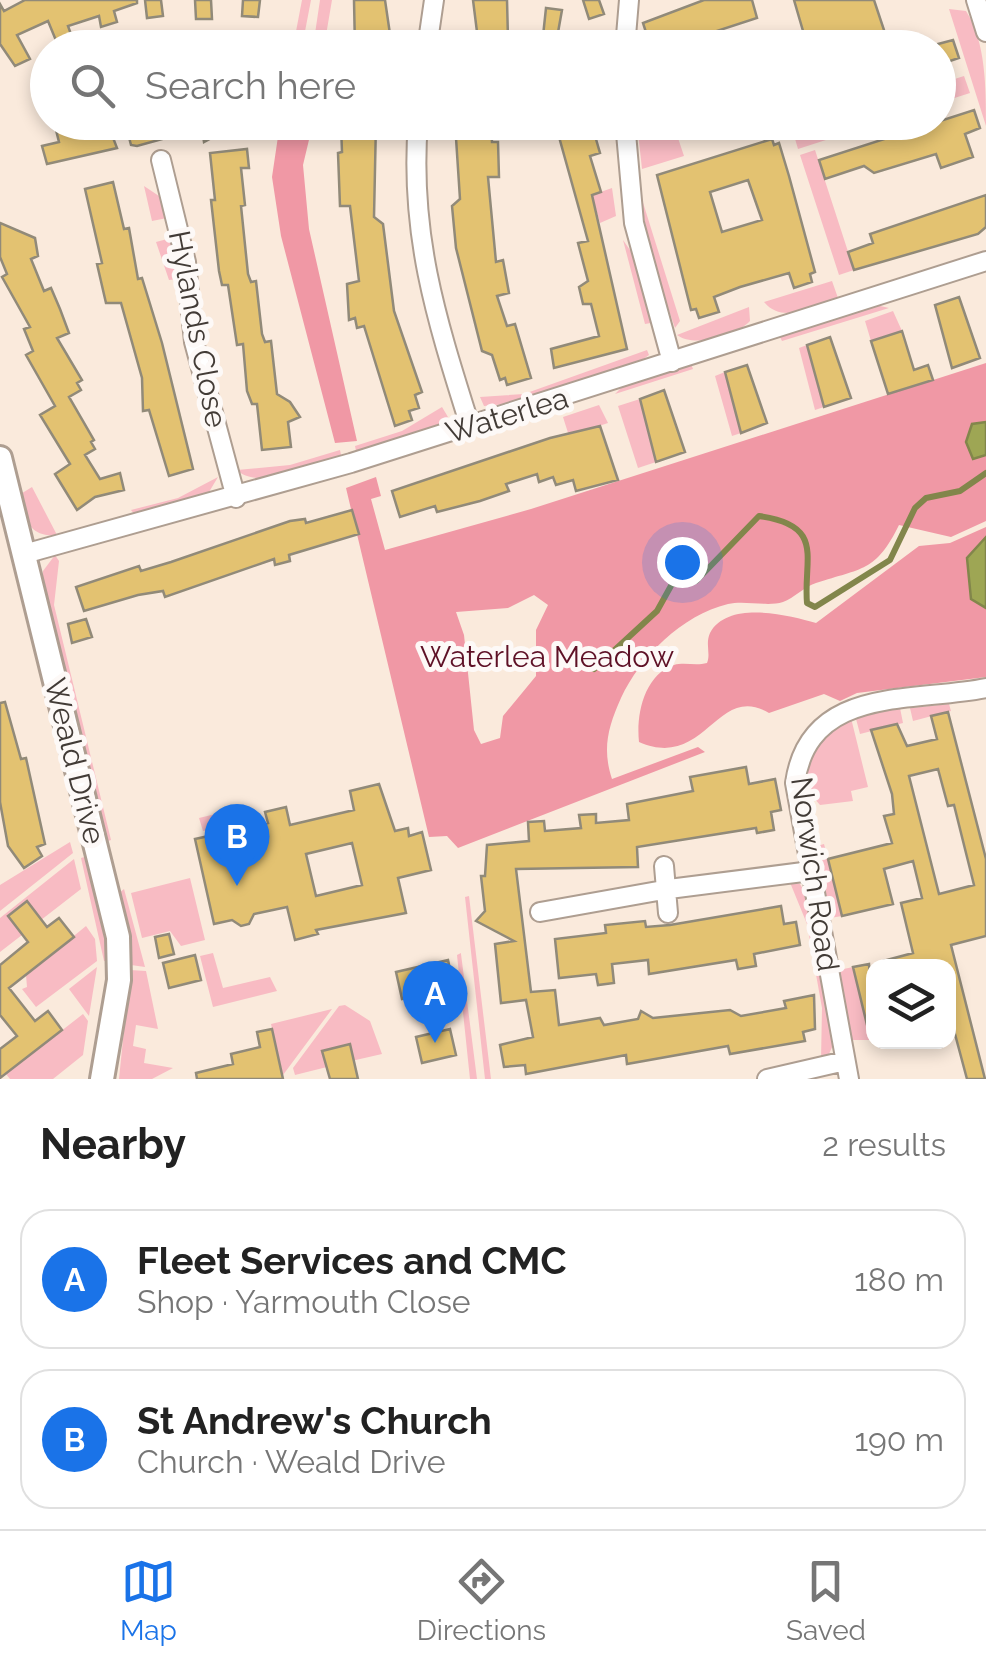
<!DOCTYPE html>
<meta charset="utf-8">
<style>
:root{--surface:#fff;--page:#f6f6f6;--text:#222;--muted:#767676;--line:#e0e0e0;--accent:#1a73e8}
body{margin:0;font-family:Raleway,sans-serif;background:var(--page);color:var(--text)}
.controls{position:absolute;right:30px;bottom:30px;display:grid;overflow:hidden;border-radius:20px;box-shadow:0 5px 15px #0003}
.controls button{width:90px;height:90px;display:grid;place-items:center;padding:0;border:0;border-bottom:2px solid var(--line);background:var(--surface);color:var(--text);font:50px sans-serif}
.you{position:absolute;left:682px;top:562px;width:35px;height:35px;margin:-25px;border:8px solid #fff;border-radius:50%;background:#1a73e8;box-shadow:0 0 0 15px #1a73e833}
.badge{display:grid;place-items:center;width:65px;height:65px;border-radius:50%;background:var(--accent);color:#fff;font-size:32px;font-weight:700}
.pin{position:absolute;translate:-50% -82px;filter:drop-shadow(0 2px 5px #0008)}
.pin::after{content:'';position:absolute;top:52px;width:35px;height:30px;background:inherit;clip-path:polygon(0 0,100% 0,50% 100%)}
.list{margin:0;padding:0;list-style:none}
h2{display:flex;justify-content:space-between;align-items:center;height:130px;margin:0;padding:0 40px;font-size:42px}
h2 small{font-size:32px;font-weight:400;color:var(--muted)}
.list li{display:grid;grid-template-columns:65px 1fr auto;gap:30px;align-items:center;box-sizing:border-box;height:140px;margin:0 20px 20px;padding:0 20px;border:2px solid var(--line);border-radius:30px}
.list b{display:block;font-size:38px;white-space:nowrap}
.list p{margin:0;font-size:32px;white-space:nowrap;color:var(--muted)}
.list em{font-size:32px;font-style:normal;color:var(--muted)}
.icon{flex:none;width:55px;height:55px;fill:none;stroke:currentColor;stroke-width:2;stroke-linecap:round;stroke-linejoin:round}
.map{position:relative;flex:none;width:986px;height:1079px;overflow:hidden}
.search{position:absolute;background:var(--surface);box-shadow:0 5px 15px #0003;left:30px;right:30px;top:30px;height:110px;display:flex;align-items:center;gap:25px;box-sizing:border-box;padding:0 35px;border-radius:55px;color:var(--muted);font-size:38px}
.sheet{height:450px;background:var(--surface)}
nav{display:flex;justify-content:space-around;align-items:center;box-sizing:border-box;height:140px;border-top:2px solid var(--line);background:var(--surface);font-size:28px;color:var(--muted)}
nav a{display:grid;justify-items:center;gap:5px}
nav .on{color:var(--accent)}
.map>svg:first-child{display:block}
</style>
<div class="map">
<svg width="986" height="1079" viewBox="0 0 986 1079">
<rect width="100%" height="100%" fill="#faeadc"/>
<path fill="#f8bbc3" d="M302,0H311L302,47H293Z
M320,0H332L324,47H313Z
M949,9L966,11C986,42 986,88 986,126Z
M964,76L970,93L939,103V84Z
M637,123H673L684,156L642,169Z
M822,123H857L860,129L798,149L793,132Z
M815,150L854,270L839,275L800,155Z
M144,186L162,198L167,218L152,221Z
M612,188L616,216L600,223L592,195Z
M640,193L680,321L675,328L651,258Z
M171,238L179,279L169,280L156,242Z
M623,240L632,253L651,323L645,324Z
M832,281L838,298C815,306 783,325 764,302Z
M876,305L889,308L782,341L780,337Z
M749,307L750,321C736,336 694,348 677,335Z
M893,311L902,331L871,341L865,321Z
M807,345L824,407L815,410L799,348Z
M647,350L649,355L639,362L507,404L484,406L480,397L524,394Z
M691,364L693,369L615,394L622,387Z
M725,372L741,433L732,436L715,376Z
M640,399L656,462L638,468L618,406Z
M599,405L608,423L569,436L563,417Z
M442,407L448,417L440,425L356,451L355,446L402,431Z
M340,450L341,455C315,463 260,492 237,470L290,465Z
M218,477L206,497L136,516L131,510L178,498Z
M32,487L57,535C29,538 24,518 19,495Z
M55,555L59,561L54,605L111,840L105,842L41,585L43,571Z
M949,704L951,711L913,721L910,708Z
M900,708L903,723L860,734L855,715Z
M851,718L868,787L851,791L853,801L820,805L807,790C802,756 826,735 851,718Z
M248,806L251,816L241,823L203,831L199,818Z
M70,842L73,853L0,911V885Z
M824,844L842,916L830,918L817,846Z
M88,856L107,930L109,961H104L81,858Z
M74,859L81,889L41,920L26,902L8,916L22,935L0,952V918Z
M190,878L205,940L181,946L170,931L142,938L131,893Z
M789,880L800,884L808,898L835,1041L828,1056L821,1060L822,1008L807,924Z
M124,889L145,967L131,965L118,894Z
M469,896L491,1079H485L465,897Z
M86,926L95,939L97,961L36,1007L22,989L27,987L26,975Z
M213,953L223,988L270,977L277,991L213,1007L200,956Z
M461,953V954L477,1079H470L457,955Z
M97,967L89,1016L69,989Z
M853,967L871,1040H852L839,970Z
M130,970L146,971L158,1029L136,1025L133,1046L146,1049L144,1063L173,1068L152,1079H119Z
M345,1005L370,1021L382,1054L347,1062L349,1044L323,1051L327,1067L295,1075L293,1068L339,1006Z
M332,1009L283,1075L271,1024Z
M83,1014L88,1021L83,1055L53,1079H10L6,1074Z"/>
<path fill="#f098a5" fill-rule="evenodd" d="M280,123H313L303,165L309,229L357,441L335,443L281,236L272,177Z
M986,363V422L972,425L973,458L986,455V521L951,537L899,525C876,572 862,568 816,583C804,587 794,598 783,602C767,607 745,600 728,604C682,615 640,657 621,698C608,727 602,749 612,779L698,747L705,752L458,848L447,836L429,837L346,488L376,477L381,496L371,499L385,550L531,509ZM534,595L548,605L536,630V676L503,716L500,738L481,744L474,730L464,635L456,612L508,608Z
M986,527V537L967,558L971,599L986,608V677L857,693L840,701L824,694L769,713C716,682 706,771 639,742C636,715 644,675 674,665C684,662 696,666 707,663C711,654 705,644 710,633C728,600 788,615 816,623L919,546L950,543Z"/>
<path fill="#9ea654" stroke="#82864b" stroke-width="2.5" d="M986,422V455L973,459L966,442L972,424Z
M986,537V608L971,599L967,558Z"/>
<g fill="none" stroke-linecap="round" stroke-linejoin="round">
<path stroke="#82864b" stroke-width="6" d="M594,669L657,611L672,584L696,581L759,516C826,525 803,559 807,603L815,607L890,560L915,508L926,498L960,491L986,473"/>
</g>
<path fill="#e3c271" stroke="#918a79" stroke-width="2.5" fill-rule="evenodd" d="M25,0H137V3L114,11L117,22L101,27L99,16L68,26L72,37L57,43L48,21L17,35L30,59L15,66L0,44V4L4,11Z
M145,0H161L163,16L147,18Z
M195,0H211L212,19H196Z
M243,0H260L258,17L242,16Z
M354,0H385L390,34H380L381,48H355Z
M473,0H507L508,39H501L502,48H479Z
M583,0H599L604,14L589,19Z
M704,0H752L757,18L686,41L688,48H651L643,23Z
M794,0H874L890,48H808Z
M546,8L562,10L557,38L543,36Z
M953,40L959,58L938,65V44Z
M974,110L980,128L965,134L973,157L941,168L936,154L874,173L864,166L825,179L819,160Z
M54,122H107L117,148L47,164L42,146L59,142Z
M125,122H147L149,127L159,122H241L204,142L202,128L137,146L131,145Z
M349,122H376L374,217L383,224L394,311L422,392L415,395L419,408L409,411L412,420L395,426L364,326L357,328L355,318L349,320L347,284L359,281L350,206H340L338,153L342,152L341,126Z
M462,122H491L492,142H498L499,177H488L496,262L503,260L509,293L497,296L507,326L515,324L531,378L507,385L505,378L500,380L492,355L482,351L456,248L452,206L460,199L456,138H463Z
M569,122H591L600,153L590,156L601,192L592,195L627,349L554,368L551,349L599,336L591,304H583L579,287L588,281L578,243L588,241L556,126Z
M772,139L774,145L779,143L789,176L815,272L810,274L812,282L794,288L789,273L740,287L714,297L719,312L699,318L696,309L691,310L657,175ZM748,180L762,220L722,232L710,192Z
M247,149L249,168H241L245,205L241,206L248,274L251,282L256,281L262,334L265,342L271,341L277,394L290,402L300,417L288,422L291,447L262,450L257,404H252L247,391L243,344L237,345L228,285H222L219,271L211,200H215L210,153Z
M113,182L124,229L129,228L138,279L142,278L162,343L193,469L169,476L149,410L143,411L142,378L121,303H106L97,264L102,263L85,189Z
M986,195V227L978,234L854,270L848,252L873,243L870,234Z
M0,223L35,238L38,256L31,259L44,291L51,288L60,309L69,333L57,338L82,380L77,383L81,390L69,397L94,440L91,442L95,449L85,455L100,479L120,473L124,490L95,497L77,510L55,474L70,464L40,415L55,406L26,355L33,351L24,329L30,327L2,277L7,274L0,257Z
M959,297L980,358L952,368L935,305Z
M902,331L914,370L928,365L933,380L888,394L871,341Z
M830,337L851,398L824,407L807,345Z
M747,365L767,423L741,433L725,372Z
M664,390L685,452L656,462L640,399Z
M600,426L618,480L576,491L573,480L556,485L553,477L539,482L537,474L506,484L509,491L480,501L437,512L435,506L400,517L392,491L550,438Z
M352,510L359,534L289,555L290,561L275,565L274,559L165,597L163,591L138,595L84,611L76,587L139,566L141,571L171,562L290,521L305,519L306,523Z
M86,619L92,637L72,643L68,624Z
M5,702L21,759L26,758L45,844L37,847L42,856L24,868L8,846L0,802V703Z
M948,712L986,859V936L951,945L985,1079H967L948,1008V966H883V961L913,953L901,903L922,898L913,861L884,869L893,904L842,916L828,859L892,843L884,816L894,814L892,794L871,730L897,724L907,746L937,739L931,716ZM938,769L948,806L954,805L974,885L939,894L909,776Z
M746,767L749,784L775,779L781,810L771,812L774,830L757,833L756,828L637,847L638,867L516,869L531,992L555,990L559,1025L600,1018L604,1025L638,1019L641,1011L653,1018L730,1010L741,1016L786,1008L784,1001L814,995L815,1029L803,1032L805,1041L730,1054L728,1046L627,1064L626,1055L526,1074L525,1065L504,1067L500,1045L533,1037L526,1000L501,1003L495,944L514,941L476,921L485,911L481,876H485L487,845L529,841L528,822L544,821L545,831L581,828L579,815L596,814V823L629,820L627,804L693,791L690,777Z
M379,784L395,831L408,828L409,836L422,832L431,870L398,878L406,913L316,930L318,934L295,940L287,907L254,914L249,924L241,926L232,920L214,924L195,839L268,823L265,812L286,807L290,825L354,810L350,791ZM352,843L362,885L316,896L306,854Z
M27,901L47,927L59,918L74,937L9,988L35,1021L48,1011L62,1030L0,1078V1049L17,1036L0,1015V965L28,942L8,916Z
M781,906L784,924L796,922L800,945L754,954L756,966L738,969L736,960L649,974L648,960L612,964L614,983L598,985L596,974L559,978L555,939L606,933L605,925L645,921L646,927L670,925Z
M169,934L174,954L159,958L155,937Z
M195,955L201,980L169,988L163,963Z
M448,960L454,987L402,999L396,972Z
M869,964L874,1028L868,1029L853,967Z
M272,1029L283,1079H197L196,1073L233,1064L231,1054L260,1047L257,1032Z
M450,1029L456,1055L422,1063L416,1037Z
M350,1044L358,1079H330L322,1051Z"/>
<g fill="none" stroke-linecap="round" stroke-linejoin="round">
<g stroke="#ae9e91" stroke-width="22">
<path id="minor" d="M976,0L986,32
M427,48L434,0
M625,48L629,0
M418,122C409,235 437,321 470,426
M625,122L634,223L672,362
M161,160L186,262L194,342L236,498
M24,554L351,463L986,261
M664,866L668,913
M540,912L669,889L811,871
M767,1079L845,1061
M849,1079L795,783C809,685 912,703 986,688"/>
</g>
<g stroke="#ae9e91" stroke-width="28">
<path id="tertiary" d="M0,458L118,937L119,980L102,1079"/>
</g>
<use href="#minor" stroke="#fff" stroke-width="18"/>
<use href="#tertiary" stroke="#fff" stroke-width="22"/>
</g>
<g text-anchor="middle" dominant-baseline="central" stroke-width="10" stroke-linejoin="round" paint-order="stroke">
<g font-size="30" fill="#423b36" stroke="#fdf9f7">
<text transform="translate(198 329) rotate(79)">Hylands Close</text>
<text transform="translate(507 415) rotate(-17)">Waterlea</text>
<text transform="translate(75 761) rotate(76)">Weald Drive</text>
<text transform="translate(815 874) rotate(82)">Norwich Road</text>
</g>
<g font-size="30" fill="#5e1126" stroke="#fdf9f7">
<text x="547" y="656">Waterlea Meadow</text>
</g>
</g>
</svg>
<div class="controls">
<button><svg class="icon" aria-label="layers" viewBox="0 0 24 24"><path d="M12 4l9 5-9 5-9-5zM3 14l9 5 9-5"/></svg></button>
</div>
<div class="you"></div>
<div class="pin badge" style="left:435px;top:1043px">A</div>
<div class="pin badge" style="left:237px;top:886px">B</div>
<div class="search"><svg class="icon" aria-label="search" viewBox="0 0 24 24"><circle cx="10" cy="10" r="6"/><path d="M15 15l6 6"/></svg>Search here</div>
</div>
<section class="sheet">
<h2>Nearby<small>2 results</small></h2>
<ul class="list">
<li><span class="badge">A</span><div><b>Fleet Services and CMC</b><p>Shop · Yarmouth Close</p></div><em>180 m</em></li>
<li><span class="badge">B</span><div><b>St Andrew's Church</b><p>Church · Weald Drive</p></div><em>190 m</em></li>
</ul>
</section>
<nav>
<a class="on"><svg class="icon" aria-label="map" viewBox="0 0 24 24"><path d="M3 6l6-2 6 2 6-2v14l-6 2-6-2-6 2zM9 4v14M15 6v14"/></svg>Map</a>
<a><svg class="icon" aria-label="directions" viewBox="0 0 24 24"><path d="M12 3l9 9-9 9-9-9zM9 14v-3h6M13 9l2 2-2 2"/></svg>Directions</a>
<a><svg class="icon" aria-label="saved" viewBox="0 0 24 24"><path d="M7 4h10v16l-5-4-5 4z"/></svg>Saved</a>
</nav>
